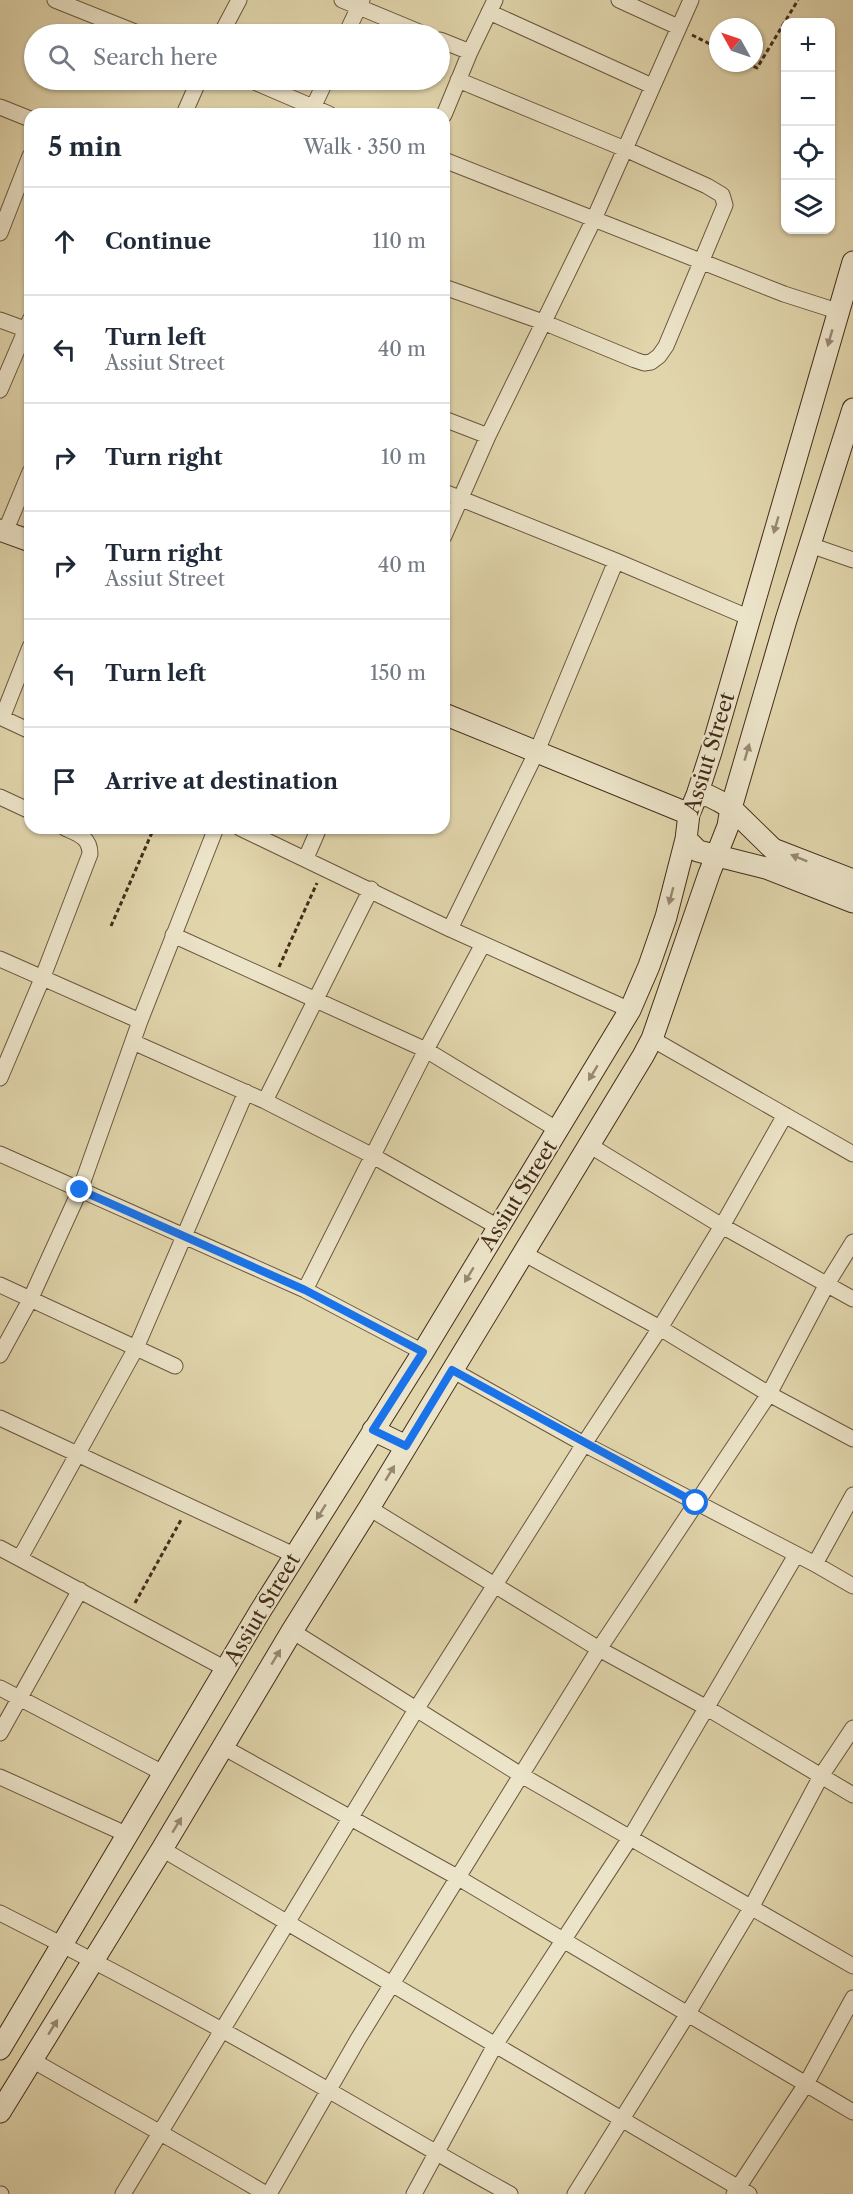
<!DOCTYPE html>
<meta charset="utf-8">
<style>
:root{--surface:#fff;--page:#f6f6f7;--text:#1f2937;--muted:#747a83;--line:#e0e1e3}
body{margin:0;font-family:"Libre Caslon Text",serif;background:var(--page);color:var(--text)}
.controls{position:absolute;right:18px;top:18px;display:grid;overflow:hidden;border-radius:12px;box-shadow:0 2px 4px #0004}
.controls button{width:54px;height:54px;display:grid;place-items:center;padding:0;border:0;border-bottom:2px solid var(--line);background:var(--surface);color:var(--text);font:30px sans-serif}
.compass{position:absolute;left:709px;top:18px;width:54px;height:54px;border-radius:50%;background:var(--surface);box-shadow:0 2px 4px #0004;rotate:310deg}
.stop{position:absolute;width:18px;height:18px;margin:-14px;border:4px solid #1a73e8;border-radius:50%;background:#fff}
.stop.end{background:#1a73e8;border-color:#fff;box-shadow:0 2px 6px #0008}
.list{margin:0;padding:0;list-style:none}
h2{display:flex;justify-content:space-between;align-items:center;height:78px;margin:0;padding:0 24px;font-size:26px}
h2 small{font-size:20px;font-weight:400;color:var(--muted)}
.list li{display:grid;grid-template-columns:39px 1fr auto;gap:18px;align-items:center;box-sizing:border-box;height:108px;padding:0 24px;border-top:2px solid var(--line)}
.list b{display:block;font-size:22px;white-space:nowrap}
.list p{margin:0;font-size:20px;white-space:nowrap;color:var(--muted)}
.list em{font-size:20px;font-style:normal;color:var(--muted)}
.icon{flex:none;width:33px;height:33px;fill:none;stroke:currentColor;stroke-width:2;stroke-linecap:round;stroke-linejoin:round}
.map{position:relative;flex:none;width:853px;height:2194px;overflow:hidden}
.search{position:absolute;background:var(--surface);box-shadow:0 2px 4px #0004;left:24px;top:24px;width:426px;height:66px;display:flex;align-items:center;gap:15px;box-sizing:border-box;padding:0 21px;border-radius:33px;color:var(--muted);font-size:22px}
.panel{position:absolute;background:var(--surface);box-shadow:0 2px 4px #0004;left:24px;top:108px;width:426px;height:726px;border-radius:18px}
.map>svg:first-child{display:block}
</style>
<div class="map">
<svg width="853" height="2194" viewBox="0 0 853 2194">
<rect width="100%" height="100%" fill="#e1d5ac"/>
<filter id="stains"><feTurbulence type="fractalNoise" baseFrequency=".00333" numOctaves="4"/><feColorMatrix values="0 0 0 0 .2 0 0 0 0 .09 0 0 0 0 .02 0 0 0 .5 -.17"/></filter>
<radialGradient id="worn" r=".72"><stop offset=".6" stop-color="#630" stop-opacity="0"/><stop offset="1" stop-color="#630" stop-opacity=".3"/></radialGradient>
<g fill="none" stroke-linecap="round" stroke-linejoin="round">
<g stroke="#6b563e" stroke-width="17">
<path id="street" d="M55,0L140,34
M342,0L424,34
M619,0L678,27
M489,12L652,86
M221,34L239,0
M346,34L362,0
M440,40L470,52
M250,80L329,114
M0,107L30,119
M184,114L199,80
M310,114L326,80
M444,115L470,52L495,0
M444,160L784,294L837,311
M0,233L30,156
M444,287L543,322L635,360L644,363L651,362L659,356L666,346L725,205L722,195L707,186L625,149L458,80
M0,320L30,331
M0,390L30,320
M444,419L488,436
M444,492L616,561L750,618
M5,532L30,472
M444,536L488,436L594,219L691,0
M810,545L853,560
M0,717L30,731
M2,718L30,647
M0,797L30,811
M240,828L450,929L630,1010
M306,858L319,828
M450,929L537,751L616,561
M173,935L426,1050L558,1130
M0,959L140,1021
M652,1039L853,1154
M133,1042L265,1101L373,1156L498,1227
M0,1078L42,979L90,854C90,837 78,834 65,828
M265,1101L371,889
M589,1145L722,1226L853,1299
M0,1154L305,1290L423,1352
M523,1253L660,1328L769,1394L853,1439
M0,1285L175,1366
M305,1290L426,1050L483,944
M0,1355L30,1300L80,1190L140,1021L216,828
M452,1370L584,1444L815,1564L853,1586
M0,1418L294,1555
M369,1508L599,1649L707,1708L853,1795
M0,1548L226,1669
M20,1558L136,1348L246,1092
M815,1564L853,1495
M292,1631L521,1775L853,1966
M0,1688L163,1773
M0,1733L80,1590
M223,1747L457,1877L853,2112
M0,1777L128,1835
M162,1849L749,2194
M0,1913C111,1969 221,2028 328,2090C389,2125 449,2161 510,2194
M32,2060C110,2105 189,2148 266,2194
M0,2194H1
M123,2194L417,1708L584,1444L660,1328L722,1226L785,1115
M269,2194L358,2039L599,1649L769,1394L827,1284L853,1242
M414,2194L495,2045L630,1838L796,1555
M575,2194L687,2015L751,1908L821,1776L853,1728
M734,2194L806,2084L853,1998"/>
</g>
<g stroke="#442c19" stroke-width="23">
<path id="secondary" d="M0,530L30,541
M444,714L689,814
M697,795L709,796L719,801L731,808L773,849L853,880
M686,839L698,851L766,868L853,902
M373,1430L406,1446
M0,2049L259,1613L423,1352L630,1010L649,966L666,917L686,839L689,814L697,795L711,752L853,262
M0,2112L162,1849L292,1631L369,1508L643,1056L652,1039L709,874L728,826L731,808L786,620L853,409"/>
</g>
<path stroke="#442c19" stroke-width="3" stroke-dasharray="4.5 3" stroke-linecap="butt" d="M692,35L718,48
M747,63L757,68L798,0
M111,926L154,828
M279,967L317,883
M135,1603L181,1520"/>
<use href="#street" stroke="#ece4c9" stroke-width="15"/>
<use href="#secondary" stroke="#ece4c9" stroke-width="21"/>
</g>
<defs><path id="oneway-solid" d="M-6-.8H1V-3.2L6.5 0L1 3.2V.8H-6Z" transform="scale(1.5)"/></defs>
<g fill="#988871">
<use href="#oneway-solid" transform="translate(830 338) rotate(106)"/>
<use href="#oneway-solid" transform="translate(776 525) rotate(106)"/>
<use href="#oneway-solid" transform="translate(747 752) rotate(-74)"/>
<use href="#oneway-solid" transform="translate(799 858) rotate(-158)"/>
<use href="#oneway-solid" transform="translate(671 896) rotate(105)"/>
<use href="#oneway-solid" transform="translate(593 1073) rotate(121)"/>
<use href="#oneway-solid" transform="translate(469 1275) rotate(121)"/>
<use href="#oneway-solid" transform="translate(390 1473) rotate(-59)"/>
<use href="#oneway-solid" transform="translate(321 1512) rotate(122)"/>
<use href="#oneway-solid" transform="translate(276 1657) rotate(-59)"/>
<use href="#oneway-solid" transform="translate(177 1825) rotate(-59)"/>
<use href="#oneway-solid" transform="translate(53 2027) rotate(-58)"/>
</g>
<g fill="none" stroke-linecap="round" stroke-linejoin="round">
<path stroke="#1a73e8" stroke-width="8" d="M80,1190L305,1290L423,1352L373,1430L406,1446L452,1370L696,1503"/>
</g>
<g text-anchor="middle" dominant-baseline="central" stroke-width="4.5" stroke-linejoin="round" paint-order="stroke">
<g font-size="21" fill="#442c19" stroke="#ece4c9">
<text transform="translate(709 753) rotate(-73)">Assiut Street</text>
<text transform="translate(518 1195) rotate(-58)">Assiut Street</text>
<text transform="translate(262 1609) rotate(-59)">Assiut Street</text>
</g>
</g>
<rect width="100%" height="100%" filter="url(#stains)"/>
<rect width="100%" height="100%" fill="url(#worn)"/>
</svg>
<div class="controls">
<button>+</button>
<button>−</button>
<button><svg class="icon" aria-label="locate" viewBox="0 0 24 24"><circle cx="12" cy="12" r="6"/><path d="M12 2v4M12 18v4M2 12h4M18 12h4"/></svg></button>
<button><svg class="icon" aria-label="layers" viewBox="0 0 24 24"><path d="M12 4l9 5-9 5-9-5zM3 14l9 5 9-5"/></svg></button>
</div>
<svg class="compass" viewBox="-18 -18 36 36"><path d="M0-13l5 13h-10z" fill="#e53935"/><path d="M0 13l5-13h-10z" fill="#747a83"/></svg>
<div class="stop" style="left:696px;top:1503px"></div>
<div class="stop end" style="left:80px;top:1190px"></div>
<div class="search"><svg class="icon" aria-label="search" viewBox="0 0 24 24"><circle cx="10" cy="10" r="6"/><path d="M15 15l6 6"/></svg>Search here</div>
<section class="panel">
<h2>5 min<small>Walk · 350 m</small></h2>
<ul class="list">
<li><svg class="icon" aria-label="ahead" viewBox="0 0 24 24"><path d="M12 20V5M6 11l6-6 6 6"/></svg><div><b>Continue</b></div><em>110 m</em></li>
<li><svg class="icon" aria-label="left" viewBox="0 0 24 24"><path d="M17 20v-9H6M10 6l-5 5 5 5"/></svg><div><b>Turn left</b><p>Assiut Street</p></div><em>40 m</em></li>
<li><svg class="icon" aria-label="right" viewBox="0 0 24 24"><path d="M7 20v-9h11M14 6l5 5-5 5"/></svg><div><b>Turn right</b></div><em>10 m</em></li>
<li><svg class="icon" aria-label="right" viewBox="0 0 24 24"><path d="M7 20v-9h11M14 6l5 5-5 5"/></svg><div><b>Turn right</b><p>Assiut Street</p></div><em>40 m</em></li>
<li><svg class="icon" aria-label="left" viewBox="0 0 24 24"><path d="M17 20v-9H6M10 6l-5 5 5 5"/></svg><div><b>Turn left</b></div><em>150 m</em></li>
<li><svg class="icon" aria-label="arrive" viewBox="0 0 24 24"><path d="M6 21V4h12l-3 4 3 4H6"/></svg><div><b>Arrive at destination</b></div></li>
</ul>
</section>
</div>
